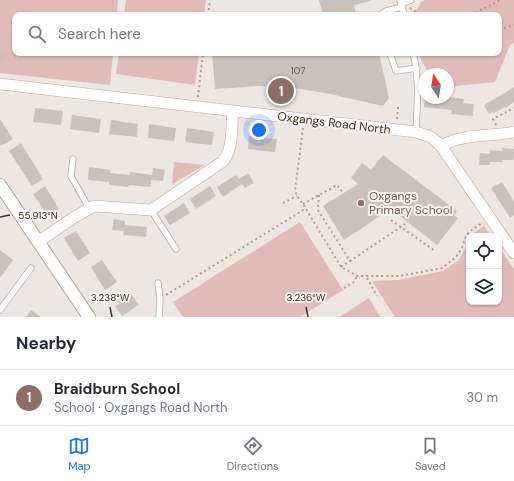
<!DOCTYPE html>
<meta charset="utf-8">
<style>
:root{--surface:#fff;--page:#f6f6f7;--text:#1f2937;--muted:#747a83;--line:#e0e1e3;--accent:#1a73e8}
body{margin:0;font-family:"DM Sans",sans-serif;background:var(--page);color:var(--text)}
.controls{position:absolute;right:12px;bottom:12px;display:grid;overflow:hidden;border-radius:8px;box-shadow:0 1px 3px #0004}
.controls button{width:36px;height:36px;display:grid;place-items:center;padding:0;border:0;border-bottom:1px solid var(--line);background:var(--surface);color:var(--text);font:20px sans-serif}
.compass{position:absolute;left:418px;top:68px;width:36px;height:36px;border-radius:50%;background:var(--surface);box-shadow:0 1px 3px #0004;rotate:348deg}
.you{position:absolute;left:259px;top:130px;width:14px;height:14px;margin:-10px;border:3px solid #fff;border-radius:50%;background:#1a73e8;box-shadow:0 0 0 6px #1a73e833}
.badge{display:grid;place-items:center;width:26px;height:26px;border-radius:50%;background:var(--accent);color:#fff;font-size:13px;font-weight:700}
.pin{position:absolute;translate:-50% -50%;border:2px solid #fff;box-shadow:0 1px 4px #0006}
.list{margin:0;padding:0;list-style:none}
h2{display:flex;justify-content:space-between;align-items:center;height:52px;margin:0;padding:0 16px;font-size:17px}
h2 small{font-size:13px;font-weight:400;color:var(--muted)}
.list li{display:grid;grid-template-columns:26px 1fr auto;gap:12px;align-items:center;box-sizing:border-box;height:56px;padding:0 16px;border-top:1px solid var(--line)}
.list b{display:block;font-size:15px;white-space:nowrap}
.list p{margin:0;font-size:13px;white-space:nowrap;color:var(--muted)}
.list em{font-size:13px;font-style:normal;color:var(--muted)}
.icon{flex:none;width:22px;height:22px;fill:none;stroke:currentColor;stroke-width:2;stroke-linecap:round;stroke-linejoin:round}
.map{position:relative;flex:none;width:514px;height:317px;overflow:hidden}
.search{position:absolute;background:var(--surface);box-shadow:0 1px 3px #0004;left:12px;right:12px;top:12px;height:44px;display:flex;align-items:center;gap:10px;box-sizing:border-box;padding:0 14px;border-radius:8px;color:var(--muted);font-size:15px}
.sheet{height:108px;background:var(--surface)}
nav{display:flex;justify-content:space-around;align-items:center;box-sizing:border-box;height:56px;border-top:1px solid var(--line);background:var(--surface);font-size:11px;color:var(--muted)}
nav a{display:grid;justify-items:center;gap:2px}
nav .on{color:var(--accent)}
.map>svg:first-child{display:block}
</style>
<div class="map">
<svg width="514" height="317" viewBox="0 0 514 317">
<rect width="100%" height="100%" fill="#eee6e2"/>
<path fill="#e1bbb8" d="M0,0H118L117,15H15V53H113L110,85L0,73Z
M126,0H206L204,15H124Z
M425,0H514V43L510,45L495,82L455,86L448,84V74L429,73L421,60L419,53H499V15H414L421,2Z
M119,53H199L195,85L116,74Z
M174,162L205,165L172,184Z
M300,222L343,290L300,317H183L173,302Z
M484,226L491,236H470L472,234Z
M469,237V302H499V247L514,269V317H395L372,281L398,280L443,271L459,260L465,249Z
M369,298L380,317H339Z"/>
<path fill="#ccc1ba" d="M319,0H371V1L354,5L356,15H323Z
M0,52L6,53L5,62H0Z
M212,53H379L389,98L383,106L330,94L301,89L258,86L215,89Z
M514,87V102L506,108L505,107L494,113V111L489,114L484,105Z
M448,97L464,99L463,103L474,104L473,116L451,114L452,110L424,107L425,98Z
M35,108L63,111L61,125L33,122Z
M72,115L101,119L99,133L70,129Z
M0,119L13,139L1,146L0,145Z
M111,120L138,124L137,137L109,134Z
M149,124L176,128L174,141L148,138Z
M187,128L214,132L212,145L185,142Z
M249,136L277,139L275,152L248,149Z
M21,143L43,179L32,186L9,151Z
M502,148L514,149L513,160H502V162H490V165H479L480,153L490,154V150L502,151Z
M383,155L457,211L454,215L458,218L437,245L391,209L344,240L323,206L358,184L351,178L362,163L371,170Z
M89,167L111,170L110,173L130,175V172L152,175L153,168L165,170L163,181L151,180L150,187L129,185L128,187L109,185V182L88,180Z
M248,173L254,183L245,188L242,184L223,197L217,187L236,175L239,179Z
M502,182L514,201V215L510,218L491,188Z
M45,186L59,209L48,216L33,194Z
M210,186L216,196L196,209L190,199Z
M184,203L190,213L170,225L164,216Z
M114,219L125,221V225L147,227L146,237L123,235L124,231L112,230Z
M76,231L90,253L78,261L64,238Z
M0,250L13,260L0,278Z
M102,260L117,282L105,290L91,267Z
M132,295L139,305L122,316L115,306L120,304L117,301L123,297L125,300Z
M31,310L41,317H26Z"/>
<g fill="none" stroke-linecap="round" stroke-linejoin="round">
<g stroke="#b3a8a0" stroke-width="7">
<path id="lane" d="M400,0L404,15
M401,4L411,0
M381,15V14L386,11L402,7
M390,53L396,71L417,68
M413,53C420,80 417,105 416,132
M73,159L71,176L89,208
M151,210L176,249
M158,283L160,299L159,317
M0,310L31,268"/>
</g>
<g stroke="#b3a8a0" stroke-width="12">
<path id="street" d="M0,84L416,132L431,137L441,146L514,253
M441,146C464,133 489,137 514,132
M38,242L73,218L94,206L151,210L222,162C234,150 231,127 233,111"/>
</g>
<g stroke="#b5a699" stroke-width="14">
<path id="secondary" d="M0,185L89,317"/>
</g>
<path stroke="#b5997f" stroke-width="2" stroke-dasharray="2 3" stroke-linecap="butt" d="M410,8L423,15
M208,15L210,0
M471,15L500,0
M499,27L505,28L514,25
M198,97L203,53
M397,119L398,107
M496,125L493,119L514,108
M303,128L295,190L297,196L303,204L341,267L357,276H400L442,268L456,257L462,248L465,238L469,232L482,223
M319,195L318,210L350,261L405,224
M283,203L297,196
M303,204L337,185L343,193
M391,220L435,251
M341,267L350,261
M367,278L377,296
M344,288L354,282L357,276
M166,295L305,209"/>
<use href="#lane" stroke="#fff" stroke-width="5.5"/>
<use href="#street" stroke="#fff" stroke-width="11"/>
<use href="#secondary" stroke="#fff" stroke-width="12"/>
</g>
<path fill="none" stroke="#413120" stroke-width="1.5" d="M0,217L10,215M110,307L112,317M306,307L308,317"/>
<circle fill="#8d6e63" stroke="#faf5f3" stroke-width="1.5" cx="361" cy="203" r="4"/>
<g text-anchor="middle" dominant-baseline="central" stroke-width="4" stroke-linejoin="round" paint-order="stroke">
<g font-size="10" fill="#645546">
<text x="298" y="70">107</text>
</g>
<g font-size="12" fill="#413120" stroke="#faf5f3">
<text transform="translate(334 123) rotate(7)">Oxgangs Road North</text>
</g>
<g font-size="12" fill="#785e54" stroke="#faf5f3" text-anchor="start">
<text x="369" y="196">Oxgangs<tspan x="369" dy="14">Primary School</tspan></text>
</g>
</g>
<g font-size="10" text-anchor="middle" fill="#413120" stroke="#faf5f3" stroke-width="4" stroke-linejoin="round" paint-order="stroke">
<text x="38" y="219">55.913°N</text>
<text x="110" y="301">3.238°W</text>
<text x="306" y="301">3.236°W</text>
</g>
</svg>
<div class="controls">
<button><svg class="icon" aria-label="locate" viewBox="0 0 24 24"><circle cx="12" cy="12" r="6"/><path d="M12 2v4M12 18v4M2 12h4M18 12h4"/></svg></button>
<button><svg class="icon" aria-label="layers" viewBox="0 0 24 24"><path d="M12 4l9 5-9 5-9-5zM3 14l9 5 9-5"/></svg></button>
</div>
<svg class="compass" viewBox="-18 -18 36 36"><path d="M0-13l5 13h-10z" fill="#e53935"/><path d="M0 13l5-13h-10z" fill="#747a83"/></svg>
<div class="you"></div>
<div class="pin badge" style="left:281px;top:91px;background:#8d6e63">1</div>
<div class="search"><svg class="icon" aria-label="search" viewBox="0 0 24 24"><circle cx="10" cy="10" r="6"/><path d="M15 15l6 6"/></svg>Search here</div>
</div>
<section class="sheet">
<h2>Nearby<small></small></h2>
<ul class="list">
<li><span class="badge" style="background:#8d6e63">1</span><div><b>Braidburn School</b><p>School · Oxgangs Road North</p></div><em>30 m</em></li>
</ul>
</section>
<nav>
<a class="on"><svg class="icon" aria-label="map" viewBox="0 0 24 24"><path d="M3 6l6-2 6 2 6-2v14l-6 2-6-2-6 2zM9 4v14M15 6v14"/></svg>Map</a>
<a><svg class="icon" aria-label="directions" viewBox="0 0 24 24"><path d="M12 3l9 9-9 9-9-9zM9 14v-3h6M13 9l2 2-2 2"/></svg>Directions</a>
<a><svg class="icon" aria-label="saved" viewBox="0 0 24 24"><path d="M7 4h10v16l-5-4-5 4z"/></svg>Saved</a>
</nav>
